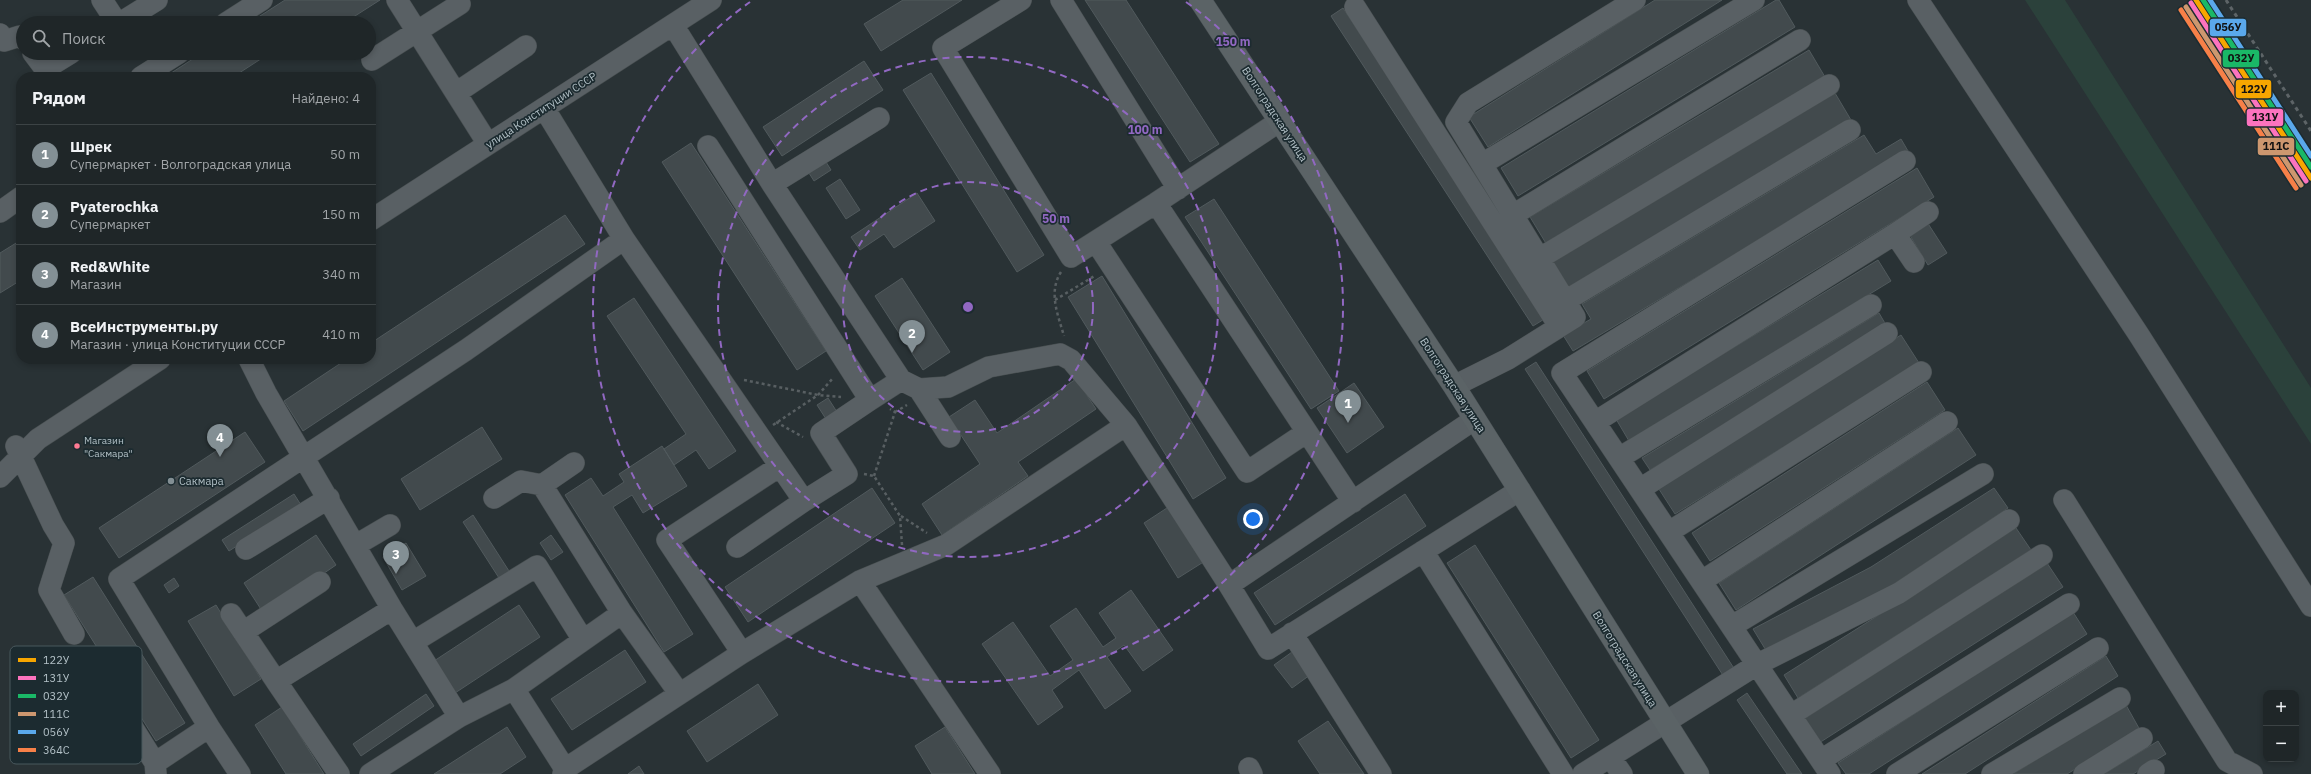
<!DOCTYPE html>
<html lang="ru">
<meta charset="utf-8">
<style>
:root{--surface:#1f2628;--page:#2c3234;--text:#f1f3f6;--muted:#a1a5a8;--line:#3c4345;--accent:#838f94}
body{margin:0;font-family:"IBM Plex Sans",sans-serif;background:var(--page);color:var(--text)}
.controls{position:absolute;right:12px;bottom:12px;display:grid;overflow:hidden;border-radius:8px;box-shadow:0 2px 6px #0003}
.controls button{width:36px;height:36px;display:grid;place-items:center;padding:0;border:0;border-bottom:1px solid var(--line);background:var(--surface);color:var(--text);font:20px sans-serif}
.you{position:absolute;left:1253px;top:519px;width:14px;height:14px;margin:-10px;border:3px solid #fff;border-radius:50%;background:#1a73e8;box-shadow:0 0 0 6px #1a73e833}
.badge{display:grid;place-items:center;width:26px;height:26px;border-radius:50%;background:var(--accent);color:#fff;font-size:13px;font-weight:700}
.pin{position:absolute;translate:-50% -33px;filter:drop-shadow(0 1px 2px #0008)}
.pin::after{content:'';position:absolute;top:21px;width:14px;height:12px;background:inherit;clip-path:polygon(0 0,100% 0,50% 100%)}
.list{margin:0;padding:0;list-style:none}
h2{display:flex;justify-content:space-between;align-items:center;height:52px;margin:0;padding:0 16px;font-size:17px}
h2 small{font-size:13px;font-weight:400;color:var(--muted)}
.list li{display:grid;grid-template-columns:26px 1fr auto;gap:12px;align-items:center;box-sizing:border-box;height:60px;padding:0 16px;border-top:1px solid var(--line)}
.list b{display:block;font-size:15px;white-space:nowrap}
.list p{margin:0;font-size:13px;white-space:nowrap;color:var(--muted)}
.list em{font-size:13px;font-style:normal;color:var(--muted)}
.icon{flex:none;width:22px;height:22px;fill:none;stroke:currentColor;stroke-width:2;stroke-linecap:round;stroke-linejoin:round}
.map{position:relative;flex:none;width:2311px;height:774px;overflow:hidden}
.search{position:absolute;background:var(--surface);box-shadow:0 2px 6px #0003;left:16px;top:16px;width:360px;height:44px;display:flex;align-items:center;gap:10px;box-sizing:border-box;padding:0 14px;border-radius:22px;color:var(--muted);font-size:15px}
.panel{position:absolute;background:var(--surface);box-shadow:0 2px 6px #0003;left:16px;top:72px;width:360px;height:292px;border-radius:16px}
.map>svg:first-child{display:block}
</style>
<div class="map">
<svg width="2311" height="774" viewBox="0 0 2311 774">
<rect width="100%" height="100%" fill="#293235"/>
<path fill="#2b413b" d="M2025,0H2065L2311,388V444Z"/>
<path fill="#424a4d" stroke="#515a5d" d="M285,0H380L344,23H330L326,17L317,23H249Z
M903,0H962L881,51L864,24Z
M1085,0H1126L1219,144L1190,162Z
M1655,0H1722L1488,147L1469,117Z
M1776,0H1779L1795,27L1518,196L1501,168Z
M1343,8L1546,318L1533,326L1331,16Z
M1809,50L1825,77L1547,245L1530,217Z
M202,53H270L233,77H165Z
M864,61L883,90L782,156L763,127Z
M931,73L1044,255L1017,272L903,90Z
M1835,93L1851,120L1570,289L1553,262Z
M1864,135L1876,154L1901,139L1908,151L1573,351L1563,335L1591,319L1582,304Z
M691,143L826,351L797,370L662,162Z
M826,162L831,170L814,181L809,173Z
M1917,168L1934,197L1604,399L1587,371Z
M840,179L860,210L846,219L826,188Z
M917,193L935,221L894,248L884,234L860,250L851,237Z
M1214,199L1339,391L1311,409L1185,217Z
M565,215L585,244L303,431L284,401L347,359H371V343Z
M1927,222L1947,253L1928,265L1909,234Z
M21,240V280L0,293V253Z
M1878,260L1891,281L1629,441L1616,419Z
M1102,276L1226,478L1193,499L1068,297Z
M902,278L950,352L923,370L875,296Z
M634,298L736,451L709,469L696,450L674,465L664,449L686,434L607,316Z
M1879,313L1886,325L1650,470L1642,458Z
M1901,335L1919,363L1675,514L1657,486Z
M1536,362L1737,673L1726,680L1525,369Z
M1076,379L1096,409L1018,462L1028,476L942,535L922,504L980,464L949,417L975,400L997,433Z
M1927,382L1945,410L1710,561L1692,533Z
M1354,383L1384,427L1347,453L1317,408Z
M828,398L837,412L826,419L817,405Z
M482,427L502,459L420,510L401,479Z
M1958,428L1976,455L1736,610L1719,583Z
M245,432L265,462L119,558L99,528Z
M662,446L687,486L643,513L632,495L613,507L693,634L664,652L565,495L591,478L603,496L624,482L619,474Z
M872,488L895,523L748,622L725,587Z
M1994,488L2008,508L1885,590L1767,652L1753,629L1871,567Z
M294,494L301,505L229,551L222,540Z
M1405,494L1426,526L1275,625L1254,593Z
M1170,506L1205,561L1178,578L1144,523Z
M473,515L509,571L499,578L463,522Z
M2016,528L2031,550L1798,698L1784,675Z
M316,535L336,565L264,614L244,583Z
M551,535L563,552L551,560L540,543Z
M406,543L426,576L402,590L383,557Z
M1475,545L1599,740L1571,758L1447,563Z
M2047,563L2063,587L1819,743L1804,719Z
M93,577L185,723L156,741L64,595Z
M174,578L179,586L169,593L164,585Z
M1131,590L1173,650L1143,671L1124,645L1107,657L1131,691L1105,709L1079,670L1052,690L1063,707L1038,725L982,644L1013,622L1050,676L1073,660L1050,626L1076,608L1103,647L1116,638L1099,613Z
M216,605L261,679L234,696L188,621Z
M519,605L540,637L455,693L434,661Z
M2073,612L2087,634L1869,774H1846L1838,763Z
M625,650L646,682L572,730L551,699Z
M1292,652L1310,675L1292,688L1274,665Z
M2106,656L2118,676L1965,774H1922Z
M758,684L778,715L707,762L687,731Z
M1747,693L1802,774H1787L1737,700Z
M426,694L434,706L361,756L353,744Z
M2126,705L2140,730L2067,774H2013Z
M282,707L324,774H286L255,725Z
M1328,721L1364,774H1320L1298,741Z
M507,727L526,757L500,774H434Z
M945,727L975,774H932L915,746Z
M2158,741L2166,754L2133,774H2104Z
M639,766L644,774H628Z"/>
<g fill="none" stroke-linecap="round" stroke-linejoin="round">
<g stroke="#474e50" stroke-width="22">
<path id="minor" d="M102,0L117,23
M397,0L488,144
M1021,0L943,48L1071,257L1156,203
M1061,0L1178,189
M1918,0L2139,335L2311,606
M1355,7L1559,326
M120,23L157,0
M226,23L262,0
M673,25L772,184L901,380L919,389L950,437
M0,34L4,41L20,36L23,39
M33,53L45,69L71,53
M372,60L460,4
M141,77L179,53
M456,93L526,46
M544,108L624,239L804,501L737,547
M1280,121L1156,203L1353,502
M708,146L870,400L901,380
M1482,164L1754,0
M772,184L879,118
M0,212L21,197
M1513,215L1800,40
M371,220L711,0
M1895,234L1928,212
M1096,242L1247,472L1307,432
M1540,258L1829,85
M1565,301L1850,130
M249,359L266,393L392,609L459,717
M1454,386L1508,359L1575,317L1456,122L1468,103L1635,0
M919,389L948,387L989,367L1060,354L1071,360L1126,425
M1595,422L1895,234L1914,262
M16,446L53,525L64,543L49,590L74,634
M1619,458L1871,305
M0,477L38,439L160,359
M542,485L622,613L679,693
M1640,489L1887,333
M494,498L521,481L542,485L574,463
M2064,500L2227,761L2252,774
M804,501L847,474L821,433L870,400
M1669,532L1921,372
M356,545L390,525
M246,549L329,498
M1423,551L1563,774
M860,581L990,774
M1702,581L1947,422
M1229,585L1475,419
M231,614L276,681
M1732,626L1983,474
M243,632L320,582
M1292,633L1381,774
M413,642L537,566L583,640
M742,653L860,581L946,545L1126,425L1229,585L1268,649L1520,490
M98,672L155,763L156,774
M514,689L565,769
M1791,715L2042,555
M209,727L119,579L466,350L624,239
M1610,757L1622,774
M1821,760L2069,604
M155,763L209,727L240,774
M1249,768L1252,774
M339,774L276,681L392,609
M370,774L459,717L514,689L622,613
M563,774L565,769L742,653L667,540L780,466
M1583,774L1758,664L1899,593L2009,520
M1830,774L1562,373L1905,161
M1897,774L2098,648
M1992,774L2120,698
M2084,774L2142,738
M2148,774L2154,770"/>
</g>
<g stroke="#474f52" stroke-width="23">
<path id="major" d="M1200,0L1454,386L1698,774"/>
</g>
<path stroke="#585f62" stroke-width="2.5" stroke-dasharray="3 3" stroke-linecap="butt" d="M1061,272C1048,292 1058,315 1064,336
M1055,300L1096,275
M744,380L818,395L841,397
M895,412L907,405
M776,422L803,437
M773,425L818,395L833,378
M864,474L874,476L900,516L902,545
M874,476L895,412L890,409
M901,516L927,533"/>
<use href="#minor" stroke="#596064" stroke-width="21"/>
<use href="#major" stroke="#5b6366" stroke-width="22"/>
<path stroke="#5d6467" stroke-width="3" stroke-dasharray="4 4" stroke-linecap="butt" d="M2226,0L2311,131"/>
<g stroke="#1c2b30" stroke-width="8">
<path id="rail-1" d="M2196,0L2311,178"/>
</g>
<g stroke="#1c2b30" stroke-width="8">
<path id="rail-2" d="M2191,3L2306,181"/>
</g>
<g stroke="#1c2b30" stroke-width="8">
<path id="rail-3" d="M2203,0L2311,167"/>
</g>
<g stroke="#1c2b30" stroke-width="8">
<path id="rail-4" d="M2186,7L2301,185"/>
</g>
<g stroke="#1c2b30" stroke-width="8">
<path id="rail-5" d="M2210,0L2311,156"/>
</g>
<g stroke="#1c2b30" stroke-width="8">
<path id="rail-6" d="M2181,10L2296,188"/>
</g>
<use href="#rail-1" stroke="#f7a600" stroke-width="5"/>
<use href="#rail-2" stroke="#fc73be" stroke-width="5"/>
<use href="#rail-3" stroke="#1ab867" stroke-width="5"/>
<use href="#rail-4" stroke="#cd976f" stroke-width="5"/>
<use href="#rail-5" stroke="#5aa8eb" stroke-width="5"/>
<use href="#rail-6" stroke="#f78048" stroke-width="5"/>
</g>
<g fill="none" stroke="#9168c2" stroke-width="2" stroke-dasharray="7 5">
<circle cx="968" cy="307" r="125"/>
<circle cx="968" cy="307" r="250"/>
<path d="M1186 2A375 375 0 1 1 750 2"/>
</g>
<circle fill="#fe7a93" stroke="#1c2b30" stroke-width="1.5" cx="77" cy="446" r="3.5"/>
<circle fill="#838f94" stroke="#1c2b30" stroke-width="1.5" cx="171" cy="481" r="4"/>
<g text-anchor="middle" dominant-baseline="central" stroke-width="3.5" stroke-linejoin="round" paint-order="stroke">
<g font-size="10" fill="#b3c1c7" stroke="#1c2b30" text-anchor="start">
<text x="84" y="440">Магазин<tspan x="84" dy="13">"Сакмара"</tspan></text>
</g>
<g font-size="11" fill="#b3c1c7" stroke="#1c2b30">
<text transform="translate(541 110) rotate(-33)">улица Конституции СССР</text>
<text transform="translate(1275 114) rotate(57)">Волгоградская улица</text>
<text transform="translate(1453 385) rotate(57)">Волгоградская улица</text>
<text transform="translate(1625 659) rotate(58)">Волгоградская улица</text>
</g>
<g font-size="11" fill="#b3c1c7" stroke="#1c2b30" text-anchor="start">
<text x="179" y="481">Сакмара</text>
</g>
</g>
<rect x="10" y="646" width="132" height="118" rx="6" fill="#1c2b30" stroke="#49585d" stroke-width="1"/>
<rect x="18" y="658" width="18" height="4" fill="#f7a600"/>
<rect x="18" y="676" width="18" height="4" fill="#fc73be"/>
<rect x="18" y="694" width="18" height="4" fill="#1ab867"/>
<rect x="18" y="712" width="18" height="4" fill="#cd976f"/>
<rect x="18" y="730" width="18" height="4" fill="#5aa8eb"/>
<rect x="18" y="748" width="18" height="4" fill="#f78048"/>
<g font-size="11" fill="#b3c1c7">
<text x="43" y="664">122У</text>
<text x="43" y="682">131У</text>
<text x="43" y="700">032У</text>
<text x="43" y="718">111С</text>
<text x="43" y="736">056У</text>
<text x="43" y="754">364С</text>
</g>
<circle cx="968" cy="307" r="6" fill="#9168c2" stroke="#1c2b30" stroke-width="2"/>
<g font-size="12" text-anchor="middle" font-weight="bold" fill="#9168c2" stroke="#1c2b30" stroke-width="3.5" stroke-linejoin="round" paint-order="stroke">
<text x="1233" y="46">150 m</text>
<text x="1145" y="134">100 m</text>
<text x="1056" y="223">50 m</text>
</g>
<g stroke="#1c2b30" stroke-width="1.5">
<rect x="2209" y="18" width="38" height="19" rx="4" fill="#5aa8eb"/>
<rect x="2222" y="49" width="38" height="19" rx="4" fill="#1ab867"/>
<rect x="2235" y="79" width="37" height="20" rx="4" fill="#f7a600"/>
<rect x="2246" y="108" width="38" height="19" rx="4" fill="#fc73be"/>
<rect x="2257" y="137" width="38" height="19" rx="4" fill="#cd976f"/>
</g>
<g font-size="11" text-anchor="middle" font-weight="bold" fill="#111">
<text x="2228" y="31">056У</text>
<text x="2241" y="62">032У</text>
<text x="2254" y="93">122У</text>
<text x="2265" y="121">131У</text>
<text x="2276" y="150">111С</text>
</g>
</svg>
<div class="controls">
<button>+</button>
<button>−</button>
</div>
<div class="you"></div>
<div class="pin badge" style="left:1348px;top:423px">1</div>
<div class="pin badge" style="left:912px;top:353px">2</div>
<div class="pin badge" style="left:396px;top:574px">3</div>
<div class="pin badge" style="left:220px;top:457px">4</div>
<div class="search"><svg class="icon" aria-label="search" viewBox="0 0 24 24"><circle cx="10" cy="10" r="6"/><path d="M15 15l6 6"/></svg>Поиск</div>
<section class="panel">
<h2>Рядом<small>Найдено: 4</small></h2>
<ul class="list">
<li><span class="badge">1</span><div><b>Шрек</b><p>Супермаркет · Волгоградская улица</p></div><em>50 m</em></li>
<li><span class="badge">2</span><div><b>Pyaterochka</b><p>Супермаркет</p></div><em>150 m</em></li>
<li><span class="badge">3</span><div><b>Red&amp;White</b><p>Магазин</p></div><em>340 m</em></li>
<li><span class="badge">4</span><div><b>ВсеИнструменты.ру</b><p>Магазин · улица Конституции СССР</p></div><em>410 m</em></li>
</ul>
</section>
</div>
